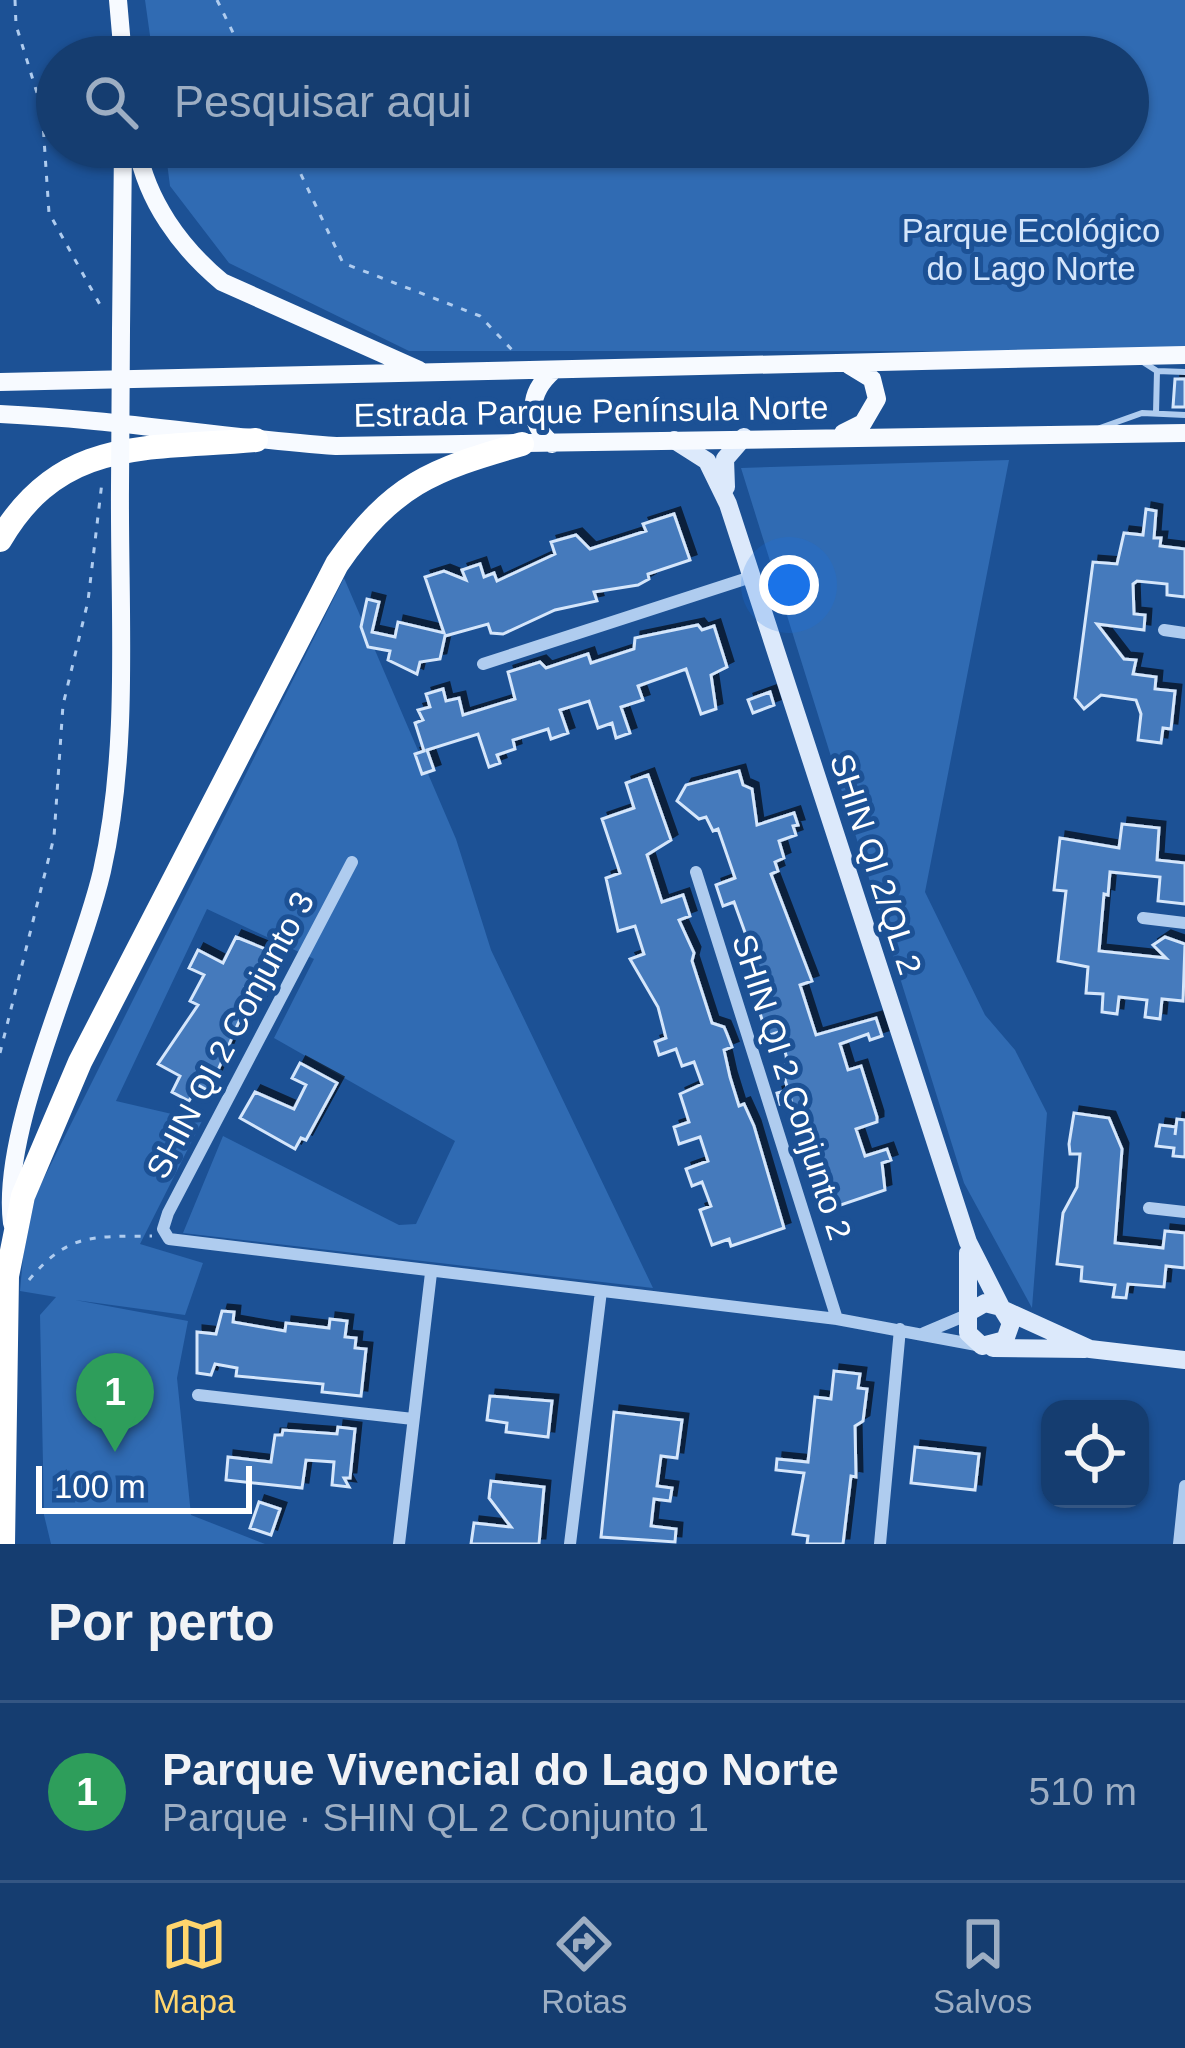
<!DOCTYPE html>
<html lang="pt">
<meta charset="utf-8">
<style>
:root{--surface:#153d70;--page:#224878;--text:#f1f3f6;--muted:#9daec3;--line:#345683;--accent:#ffd56d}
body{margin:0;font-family:Arial,sans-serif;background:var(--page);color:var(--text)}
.controls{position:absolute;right:36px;bottom:36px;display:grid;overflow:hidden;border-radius:24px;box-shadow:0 3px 9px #0004}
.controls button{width:108px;height:108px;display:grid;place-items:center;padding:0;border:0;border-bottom:3px solid var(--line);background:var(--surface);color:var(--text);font:60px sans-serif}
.scale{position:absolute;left:36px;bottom:30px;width:216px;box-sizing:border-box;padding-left:12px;border:6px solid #fff;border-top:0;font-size:33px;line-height:42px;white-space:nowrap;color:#fff;-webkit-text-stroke:9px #1c5195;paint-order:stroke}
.you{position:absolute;left:789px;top:585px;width:42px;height:42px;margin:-30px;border:9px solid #fff;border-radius:50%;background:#1a73e8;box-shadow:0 0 0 18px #1a73e833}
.badge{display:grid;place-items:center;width:78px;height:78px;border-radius:50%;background:var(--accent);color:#fff;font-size:39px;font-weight:700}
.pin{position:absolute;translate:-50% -99px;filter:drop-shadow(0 3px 6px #0008)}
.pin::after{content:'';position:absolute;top:63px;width:42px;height:36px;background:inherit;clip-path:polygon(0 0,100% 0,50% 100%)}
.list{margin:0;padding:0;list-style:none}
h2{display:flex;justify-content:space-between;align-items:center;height:156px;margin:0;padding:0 48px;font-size:51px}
h2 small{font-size:39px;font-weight:400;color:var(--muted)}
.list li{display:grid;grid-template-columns:78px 1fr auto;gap:36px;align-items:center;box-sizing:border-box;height:180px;padding:0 48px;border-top:3px solid var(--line)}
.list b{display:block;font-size:45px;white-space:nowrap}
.list p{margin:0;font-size:39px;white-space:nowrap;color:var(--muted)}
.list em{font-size:39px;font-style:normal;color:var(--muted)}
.icon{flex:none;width:66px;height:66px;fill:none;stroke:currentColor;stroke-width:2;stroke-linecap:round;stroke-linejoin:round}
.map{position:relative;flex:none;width:1185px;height:1544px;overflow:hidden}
.search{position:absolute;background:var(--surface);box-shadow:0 3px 9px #0004;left:36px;right:36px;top:36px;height:132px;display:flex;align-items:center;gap:30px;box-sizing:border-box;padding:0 42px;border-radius:66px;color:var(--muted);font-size:45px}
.sheet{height:336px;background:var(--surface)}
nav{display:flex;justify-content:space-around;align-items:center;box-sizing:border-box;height:168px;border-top:3px solid var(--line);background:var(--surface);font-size:33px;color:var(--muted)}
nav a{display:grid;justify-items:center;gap:6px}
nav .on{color:var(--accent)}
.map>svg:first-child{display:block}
</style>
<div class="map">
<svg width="1185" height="1544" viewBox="0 0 1185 1544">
<defs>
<filter id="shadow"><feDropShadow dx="6" dy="-6" stdDeviation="0" flood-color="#0009"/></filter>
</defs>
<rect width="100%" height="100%" fill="#1c5195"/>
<path fill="#306bb3" d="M145,0H1185V351H409L229,263L170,186L165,147H1128V57H153Z
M1009,460L925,892L985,1015L1015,1050L1047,1113L1032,1308L964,1183L741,468Z
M344,578L456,839L491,950L653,1288L183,1233L223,1136L399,1225L416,1224L455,1141L274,1038L314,959L207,909L116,1101L202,1121L140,1244L203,1263L185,1315L75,1300L188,1321L177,1378L191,1515L265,1544H51L44,1515L40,1315L56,1297L20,1291L27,1212Z"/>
<path fill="#447abc" stroke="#d5e6fb" stroke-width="3" filter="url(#shadow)" d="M1175,379H1185V407H1173Z
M1146,509L1156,511L1154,538H1161L1160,546L1185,549V597L1167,595V584L1137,581L1133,584L1134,614L1145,615L1144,630L1097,624L1124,659L1136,660L1133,674L1156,677L1155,689L1175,691L1171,729L1163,728L1161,743L1138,740L1141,714L1136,700L1101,695L1084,709L1075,698L1093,562L1117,564L1124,533L1143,535Z
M674,514L690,560L648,574L649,579L638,585L594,592L597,601L555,610L503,634L491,633L488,624L445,636L440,659L420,662L417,674L388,660L390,651L368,647L361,627L367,599L379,602L372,632L395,637L398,622L444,633L425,577L444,571L466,580L462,570L480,564L484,577L494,573L497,581L555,554L551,542L576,535L590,549L646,531L643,524Z
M698,625L702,630L714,626L727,667L711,675L716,709L701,714L686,669L638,686L643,700L621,707L630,733L616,738L612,723L598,728L589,701L560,710L568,733L551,739L548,729L513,740L515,749L497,755L500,763L489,767L478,734L427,750L434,770L422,774L415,754L424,751L415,723L423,720L418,710L430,707L426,694L443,689L446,701L459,698L463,715L515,699L508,672L540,662L546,668L588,654L591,663L634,649L635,638Z
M770,692L774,705L753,713L748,700Z
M739,771L743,785L752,789L757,825L794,813L798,825L793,826L796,835L779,841L784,858L775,862L778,871L771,874L812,981L800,985L816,1035L876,1018L882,1036L870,1040L868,1034L840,1044L848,1070L861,1066L877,1117V1122L856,1129L865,1156L887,1149L891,1160L882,1163L885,1190L832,1208L818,1203L813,1188L818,1186L814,1173L821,1171L809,1127L796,1124L791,1100L780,1104L777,1093L788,1090L781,1066L787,1064L786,1055L779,1032L767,1036L752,987L761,984L760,974L734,902L723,906L716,885L735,878L718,829L713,831L706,817L699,819L677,801L686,785Z
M648,775L671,840L647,855L662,902L683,895L690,916L679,920L694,953L692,961L712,1023L724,1027L727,1034L732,1047L724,1050L730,1077L739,1106L744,1104L754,1126L784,1228L731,1246L729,1239L712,1245L700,1210L711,1206L702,1182L692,1186L686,1169L708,1161L700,1137L679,1144L674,1127L689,1122L680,1094L702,1084L694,1062L682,1066L676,1049L659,1055L655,1042L666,1038L658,1007L630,959L644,954L635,926L618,931L606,878L620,873L602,819L634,808L626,783Z
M1122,824L1159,828L1157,860L1185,863V904L1158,901L1160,877L1110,872L1108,895L1104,894L1099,951L1166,958L1153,945L1165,937L1185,944L1183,1001L1162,999L1160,1019L1145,1017L1147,1000L1119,997L1117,1014L1102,1012L1103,994L1086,993L1088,967L1058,961L1066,891L1054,890L1060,838L1119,848Z
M236,937L280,955L268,979L247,987L264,996L247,1020L241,1017L209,1091L198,1085L189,1101L172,1092L180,1076L158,1064L198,1005L190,1001L204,975L189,968L198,950L223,963Z
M300,1063L337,1083L306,1140L301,1138L295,1149L240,1118L255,1092L294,1109L306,1085L292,1078Z
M1074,1113L1109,1118L1122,1149L1115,1243L1163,1248L1165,1231L1185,1233V1268L1166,1266L1164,1287L1128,1284L1126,1298L1113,1297L1115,1285L1081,1281L1082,1267L1057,1264L1063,1213L1077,1187L1080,1154H1070L1069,1144Z
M1177,1119L1185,1120V1157L1173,1156L1174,1148L1156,1146L1160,1125L1176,1127L1175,1135Z
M222,1311L234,1312L233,1322L285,1331L286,1323L329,1328L330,1319L347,1321L345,1337L356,1338L355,1348L366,1349L361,1396L322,1392L323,1384L236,1376L237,1368L215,1364L211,1375L197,1373V1332L216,1334Z
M834,1371L860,1374L858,1388L867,1389L863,1421L855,1426L856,1477L851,1476L843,1544H807L808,1536L793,1534L804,1473L776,1470L777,1459L808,1462L815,1397L831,1399Z
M490,1396L552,1401L548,1437L506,1432L507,1423L487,1420Z
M614,1412L682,1420L677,1458L661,1456L657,1486L672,1488L670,1501L654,1499L651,1526L676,1529L675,1542L601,1537Z
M338,1427L355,1429L350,1478H344L349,1487L332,1485L334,1462L306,1460L302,1488L226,1480L228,1457L271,1462L275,1435H282L283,1430L337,1434Z
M915,1447L979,1454L975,1490L911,1483Z
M491,1481L544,1487L539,1544H471L474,1523L511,1527L489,1498Z
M259,1502L280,1509L271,1535L250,1528Z"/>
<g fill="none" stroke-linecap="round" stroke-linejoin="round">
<path stroke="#afccef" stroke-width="3" stroke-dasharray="6 9" stroke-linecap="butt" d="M15,0L16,25L42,109L49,213L103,310
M217,0L245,57
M288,147L343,263L480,316L515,353
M0,1053L54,837L63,705L88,601L102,482
M29,1280C69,1232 93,1237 152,1236"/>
<path stroke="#afccef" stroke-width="6" d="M1143,362L1157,371L1185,372
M1156,413L1157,371
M1100,428L1142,413L1185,415"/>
<path stroke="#afccef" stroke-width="12" d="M1164,630L1185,633
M483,664L751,577
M352,862L168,1213L163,1229L169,1239L837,1319L982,1346
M696,872L837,1319
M1143,918L1185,923
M1149,1208L1185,1212
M924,1333L969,1314
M198,1395L413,1419
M399,1544L431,1273
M570,1544L601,1291
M880,1544L900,1329
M1179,1544L1185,1486"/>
<path stroke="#dce9fb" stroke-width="18" d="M674,440L707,461L728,504L968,1242L1001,1307
M726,487L725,459L744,437
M968,1253V1333L982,1346L1005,1340L1011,1323L1001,1307L985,1303L971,1311
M1004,1310L1090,1349L1185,1360
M993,1348L1085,1349"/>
<path stroke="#f7faff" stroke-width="18" d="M118,0L123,57
M137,147C147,201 180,247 222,282L419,370
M121,330L123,147
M0,382L1185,355
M0,414C113,419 224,438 336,446L1185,433
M843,433L863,423L877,399L872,379L849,365
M552,444C526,421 528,393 553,371
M12,1223C0,1129 79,970 102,871C130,747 119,613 120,487"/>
<path stroke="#fff" stroke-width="24" d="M0,540C61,435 149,450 256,440
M3,1544L7,1276L23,1196L80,1062L337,564C393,484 431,470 522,444"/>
<path stroke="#f7faff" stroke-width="18" d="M120,487L121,330"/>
</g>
<g text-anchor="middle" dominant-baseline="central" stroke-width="10" stroke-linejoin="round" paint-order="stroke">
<g font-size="33" fill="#d5e6fb" stroke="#1c5195">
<text x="1031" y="230">Parque Ecológico<tspan x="1031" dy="38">do Lago Norte</tspan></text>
</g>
<g font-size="33" fill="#fff" stroke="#1c5195">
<text transform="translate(591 411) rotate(-1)">Estrada Parque Península Norte</text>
<text transform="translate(876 864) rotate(72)">SHIN QI 2/QL 2</text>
<text transform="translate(230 1035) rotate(-62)">SHIN QI 2 Conjunto 3</text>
<text transform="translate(792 1087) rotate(72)">SHIN QI 2 Conjunto 2</text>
</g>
</g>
</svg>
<div class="controls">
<button><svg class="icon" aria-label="locate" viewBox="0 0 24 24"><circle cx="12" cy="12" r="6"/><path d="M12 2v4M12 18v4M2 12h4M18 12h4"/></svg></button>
</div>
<div class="scale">100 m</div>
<div class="you"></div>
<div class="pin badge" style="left:115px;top:1452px;background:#2e9e5b">1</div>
<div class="search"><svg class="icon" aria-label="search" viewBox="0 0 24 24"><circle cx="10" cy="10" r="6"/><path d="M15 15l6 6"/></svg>Pesquisar aqui</div>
</div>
<section class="sheet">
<h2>Por perto<small></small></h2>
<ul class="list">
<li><span class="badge" style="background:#2e9e5b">1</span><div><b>Parque Vivencial do Lago Norte</b><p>Parque · SHIN QL 2 Conjunto 1</p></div><em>510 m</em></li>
</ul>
</section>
<nav>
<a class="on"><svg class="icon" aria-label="map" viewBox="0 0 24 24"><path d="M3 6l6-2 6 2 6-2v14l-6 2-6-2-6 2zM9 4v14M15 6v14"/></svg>Mapa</a>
<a><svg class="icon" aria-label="directions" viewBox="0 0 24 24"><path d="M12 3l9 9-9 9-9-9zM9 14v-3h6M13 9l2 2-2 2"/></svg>Rotas</a>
<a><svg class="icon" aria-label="saved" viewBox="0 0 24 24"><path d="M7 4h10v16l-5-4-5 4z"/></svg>Salvos</a>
</nav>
